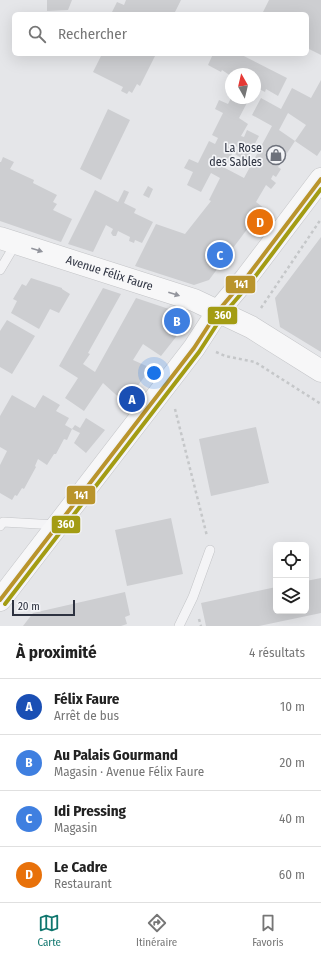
<!DOCTYPE html>
<html lang="fr">
<meta charset="utf-8">
<style>
:root{--surface:#fff;--page:#f2f2f2;--text:#222;--muted:#767676;--line:#e0e0e0;--accent:#0f766e}
body{margin:0;font-family:"Fira Sans Condensed",sans-serif;background:var(--page);color:var(--text)}
.controls{position:absolute;right:12px;bottom:12px;display:grid;overflow:hidden;border-radius:6px;box-shadow:0 4px 16px #0002}
.controls button{width:36px;height:36px;display:grid;place-items:center;padding:0;border:0;border-bottom:1px solid var(--line);background:var(--surface);color:var(--text);font:20px sans-serif}
.compass{position:absolute;left:225px;top:68px;width:36px;height:36px;border-radius:50%;background:var(--surface);box-shadow:0 4px 16px #0002;rotate:352deg}
.scale{position:absolute;left:12px;bottom:10px;width:63px;box-sizing:border-box;padding-left:4px;border:2px solid #2d3240;border-top:0;font-size:11px;line-height:14px;white-space:nowrap;color:#2d3240;-webkit-text-stroke:3px #f3f4f7;paint-order:stroke}
.you{position:absolute;left:154px;top:373px;width:14px;height:14px;margin:-10px;border:3px solid #fff;border-radius:50%;background:#1a73e8;box-shadow:0 0 0 6px #1a73e833}
.badge{display:grid;place-items:center;width:26px;height:26px;border-radius:50%;background:var(--accent);color:#fff;font-size:13px;font-weight:700}
.pin{position:absolute;translate:-50% -50%;border:2px solid #fff;box-shadow:0 1px 4px #0006}
.list{margin:0;padding:0;list-style:none}
h2{display:flex;justify-content:space-between;align-items:center;height:52px;margin:0;padding:0 16px;font-size:17px}
h2 small{font-size:13px;font-weight:400;color:var(--muted)}
.list li{display:grid;grid-template-columns:26px 1fr auto;gap:12px;align-items:center;box-sizing:border-box;height:56px;padding:0 16px;border-top:1px solid var(--line)}
.list b{display:block;font-size:15px;white-space:nowrap}
.list p{margin:0;font-size:13px;white-space:nowrap;color:var(--muted)}
.list em{font-size:13px;font-style:normal;color:var(--muted)}
.icon{flex:none;width:22px;height:22px;fill:none;stroke:currentColor;stroke-width:2;stroke-linecap:round;stroke-linejoin:round}
.map{position:relative;flex:none;width:321px;height:626px;overflow:hidden}
.search{position:absolute;background:var(--surface);box-shadow:0 4px 16px #0002;left:12px;right:12px;top:12px;height:44px;display:flex;align-items:center;gap:10px;box-sizing:border-box;padding:0 14px;border-radius:6px;color:var(--muted);font-size:15px}
.sheet{height:276px;background:var(--surface)}
nav{display:flex;justify-content:space-around;align-items:center;box-sizing:border-box;height:56px;border-top:1px solid var(--line);background:var(--surface);font-size:11px;color:var(--muted)}
nav a{display:grid;justify-items:center;gap:2px}
nav .on{color:var(--accent)}
.map>svg:first-child{display:block}
</style>
<div class="map">
<svg width="321" height="626" viewBox="0 0 321 626">
<rect width="100%" height="100%" fill="#e5e6e9"/>
<path fill="#cdced1" fill-rule="evenodd" d="M47,0H72L68,10L47,11Z
M126,0H181L174,14H111L117,2L124,5Z
M269,0H321V55L307,48V14H262Z
M102,54H156L140,86L137,84L132,93L129,91L127,94L121,91L123,87L93,72Z
M213,54H240L287,78L278,96L266,89L265,92L255,87V74H231V76L222,70L221,72L208,65Z
M321,80V150L317,156L295,141L278,167L281,169L276,177L273,175L271,179L276,183L271,189L266,185L256,202L272,214L257,234L248,228L209,280L194,285L135,266L156,224L185,234L211,201L209,200L220,178L211,173L201,192L187,185L193,172L184,168L189,159L198,163L209,141L215,144L218,138L212,135L223,113L215,109L219,100L228,104L231,98H247L249,99L239,118L248,124L241,136L244,137L247,130L259,136L246,161L235,154L238,148L236,146L225,168L244,178L272,126L252,115L261,98L281,109L292,88L311,98ZM288,113L306,125L295,141L279,130Z
M108,109L130,120L101,180L80,169Z
M3,157L14,162L10,169L34,180L33,183L57,195L53,202L57,204L53,210L72,219L61,242L0,221V162H1Z
M148,186L153,189L149,198L143,195Z
M95,190L118,202L124,190L129,192L124,203L136,209L134,213L153,222L142,243L135,240L134,243L129,241L130,237L118,231L116,236H113L111,233L113,229L106,225L93,252L68,244Z
M321,237V352L280,327L275,298Z
M31,278L62,288V289L70,294L59,313L50,309L39,329L11,313L17,301L13,299L22,284L26,286Z
M103,288L121,294L88,353L90,354L83,364L95,372L136,298L184,314L187,323L161,356L143,344L133,360L151,368L125,403L103,383L84,411L65,398L78,378L59,366Z
M7,320L35,336L12,374L0,367V331Z
M12,395L35,408L43,395L60,405L56,411L69,418L65,425L72,429L67,440L64,439L56,454H54L47,465L38,459L35,466L36,467L24,489L22,488L17,496L15,495L12,500L0,493V465L7,451L0,447V416Z
M86,418L105,430L86,453L74,443L80,433L72,429L75,425L80,428Z
M256,427L269,483L211,496L199,439Z
M171,518L183,574L127,586L115,530Z
M321,578V613L259,626H206L201,603L276,587V611H306V581Z
M125,592L130,615L125,617L127,624L121,626H23L33,613Z"/>
<g fill="none" stroke-linecap="round" stroke-linejoin="round">
<g stroke="#c3c4c7" stroke-width="10">
<path id="lane" d="M0,270L16,243
M0,526L3,522L57,525
M179,626L193,597L210,550"/>
</g>
<g stroke="#c3c4c7" stroke-width="23">
<g id="secondary">
<path id="s1" d="M0,238L194,300L251,327L321,371"/>
<path d="M0,600L194,348L218,311L246,278L321,179"/>
</g>
</g>
<path stroke="#c5c7c9" stroke-width="2.5" stroke-dasharray="3 3" stroke-linecap="butt" d="M261,308L321,219
M216,352L225,356L255,362L321,404
M175,409L207,536
M199,619L201,626"/>
<use href="#lane" stroke="#f4f4f6" stroke-width="9"/>
<use href="#secondary" stroke="#f7f7f8" stroke-width="22"/>
<g stroke="#f3f4f7" stroke-width="7">
<path id="bus-1" d="M0,600L194,348L218,311L246,278L321,179"/>
</g>
<g stroke="#f3f4f7" stroke-width="7">
<path id="bus-2" d="M5,604L199,352L223,315L251,282L321,189"/>
</g>
<use href="#bus-1" stroke="#b9942c" stroke-width="4"/>
<use href="#bus-2" stroke="#a39c13" stroke-width="4"/>
</g>
<defs><path id="oneway-solid" d="M-6-.8H1V-3.2L6.5 0L1 3.2V.8H-6Z"/></defs>
<g fill="#92949c">
<use href="#oneway-solid" transform="translate(37 250) rotate(18)"/>
<use href="#oneway-solid" transform="translate(174 294) rotate(18)"/>
</g>
<defs>
<g id="shop-ring" transform="scale(1)"><circle r="9.5" fill="#f3f4f7" stroke="#6d717b" stroke-width="1.5"/><path d="M-5-2.5h2.3a2.7 3.5 0 0 1 5.4 0H5L5.5 6h-11ZM-1.5-2.5h3a1.5 2.3 0 0 0-3 0Z" fill="#6d717b"/></g>
</defs>
<g fill-rule="evenodd">
<use href="#shop-ring" x="276" y="155"/>
</g>
<g text-anchor="middle" dominant-baseline="central" stroke-width="3.5" stroke-linejoin="round" paint-order="stroke">
<g font-size="12" fill="#2d3240" stroke="#f3f4f7" text-anchor="end">
<text x="262" y="148">La Rose<tspan x="262" dy="14">des Sables</tspan></text>
</g>
<g font-size="12" fill="#2d3240" stroke="#f3f4f7">
<text stroke="none"><textPath href="#s1" startOffset="115">Avenue Félix Faure</textPath></text>
</g>
</g>
<g stroke="#f3f4f7" stroke-width="1.5">
<rect x="225" y="275" width="31" height="19" rx="4" fill="#b9942c"/>
<rect x="207" y="306" width="31" height="19" rx="4" fill="#a39c13"/>
<rect x="66" y="485" width="30" height="20" rx="4" fill="#b9942c"/>
<rect x="51" y="515" width="30" height="19" rx="4" fill="#a39c13"/>
</g>
<g font-size="11" text-anchor="middle" font-weight="bold" fill="#fff">
<text x="241" y="288">141</text>
<text x="223" y="319">360</text>
<text x="81" y="499">141</text>
<text x="66" y="528">360</text>
</g>
</svg>
<div class="controls">
<button><svg class="icon" aria-label="locate" viewBox="0 0 24 24"><circle cx="12" cy="12" r="6"/><path d="M12 2v4M12 18v4M2 12h4M18 12h4"/></svg></button>
<button><svg class="icon" aria-label="layers" viewBox="0 0 24 24"><path d="M12 4l9 5-9 5-9-5zM3 14l9 5 9-5"/></svg></button>
</div>
<svg class="compass" viewBox="-18 -18 36 36"><path d="M0-13l5 13h-10z" fill="#e53935"/><path d="M0 13l5-13h-10z" fill="#767676"/></svg>
<div class="scale">20 m</div>
<div class="you"></div>
<div class="pin badge" style="left:132px;top:399px;background:#1a4fb4">A</div>
<div class="pin badge" style="left:177px;top:321px;background:#3f7fe0">B</div>
<div class="pin badge" style="left:220px;top:255px;background:#3f7fe0">C</div>
<div class="pin badge" style="left:260px;top:222px;background:#e8710a">D</div>
<div class="search"><svg class="icon" aria-label="search" viewBox="0 0 24 24"><circle cx="10" cy="10" r="6"/><path d="M15 15l6 6"/></svg>Rechercher</div>
</div>
<section class="sheet">
<h2>À proximité<small>4 résultats</small></h2>
<ul class="list">
<li><span class="badge" style="background:#1a4fb4">A</span><div><b>Félix Faure</b><p>Arrêt de bus</p></div><em>10 m</em></li>
<li><span class="badge" style="background:#3f7fe0">B</span><div><b>Au Palais Gourmand</b><p>Magasin · Avenue Félix Faure</p></div><em>20 m</em></li>
<li><span class="badge" style="background:#3f7fe0">C</span><div><b>Idi Pressing</b><p>Magasin</p></div><em>40 m</em></li>
<li><span class="badge" style="background:#e8710a">D</span><div><b>Le Cadre</b><p>Restaurant</p></div><em>60 m</em></li>
</ul>
</section>
<nav>
<a class="on"><svg class="icon" aria-label="map" viewBox="0 0 24 24"><path d="M3 6l6-2 6 2 6-2v14l-6 2-6-2-6 2zM9 4v14M15 6v14"/></svg>Carte</a>
<a><svg class="icon" aria-label="directions" viewBox="0 0 24 24"><path d="M12 3l9 9-9 9-9-9zM9 14v-3h6M13 9l2 2-2 2"/></svg>Itinéraire</a>
<a><svg class="icon" aria-label="saved" viewBox="0 0 24 24"><path d="M7 4h10v16l-5-4-5 4z"/></svg>Favoris</a>
</nav>
